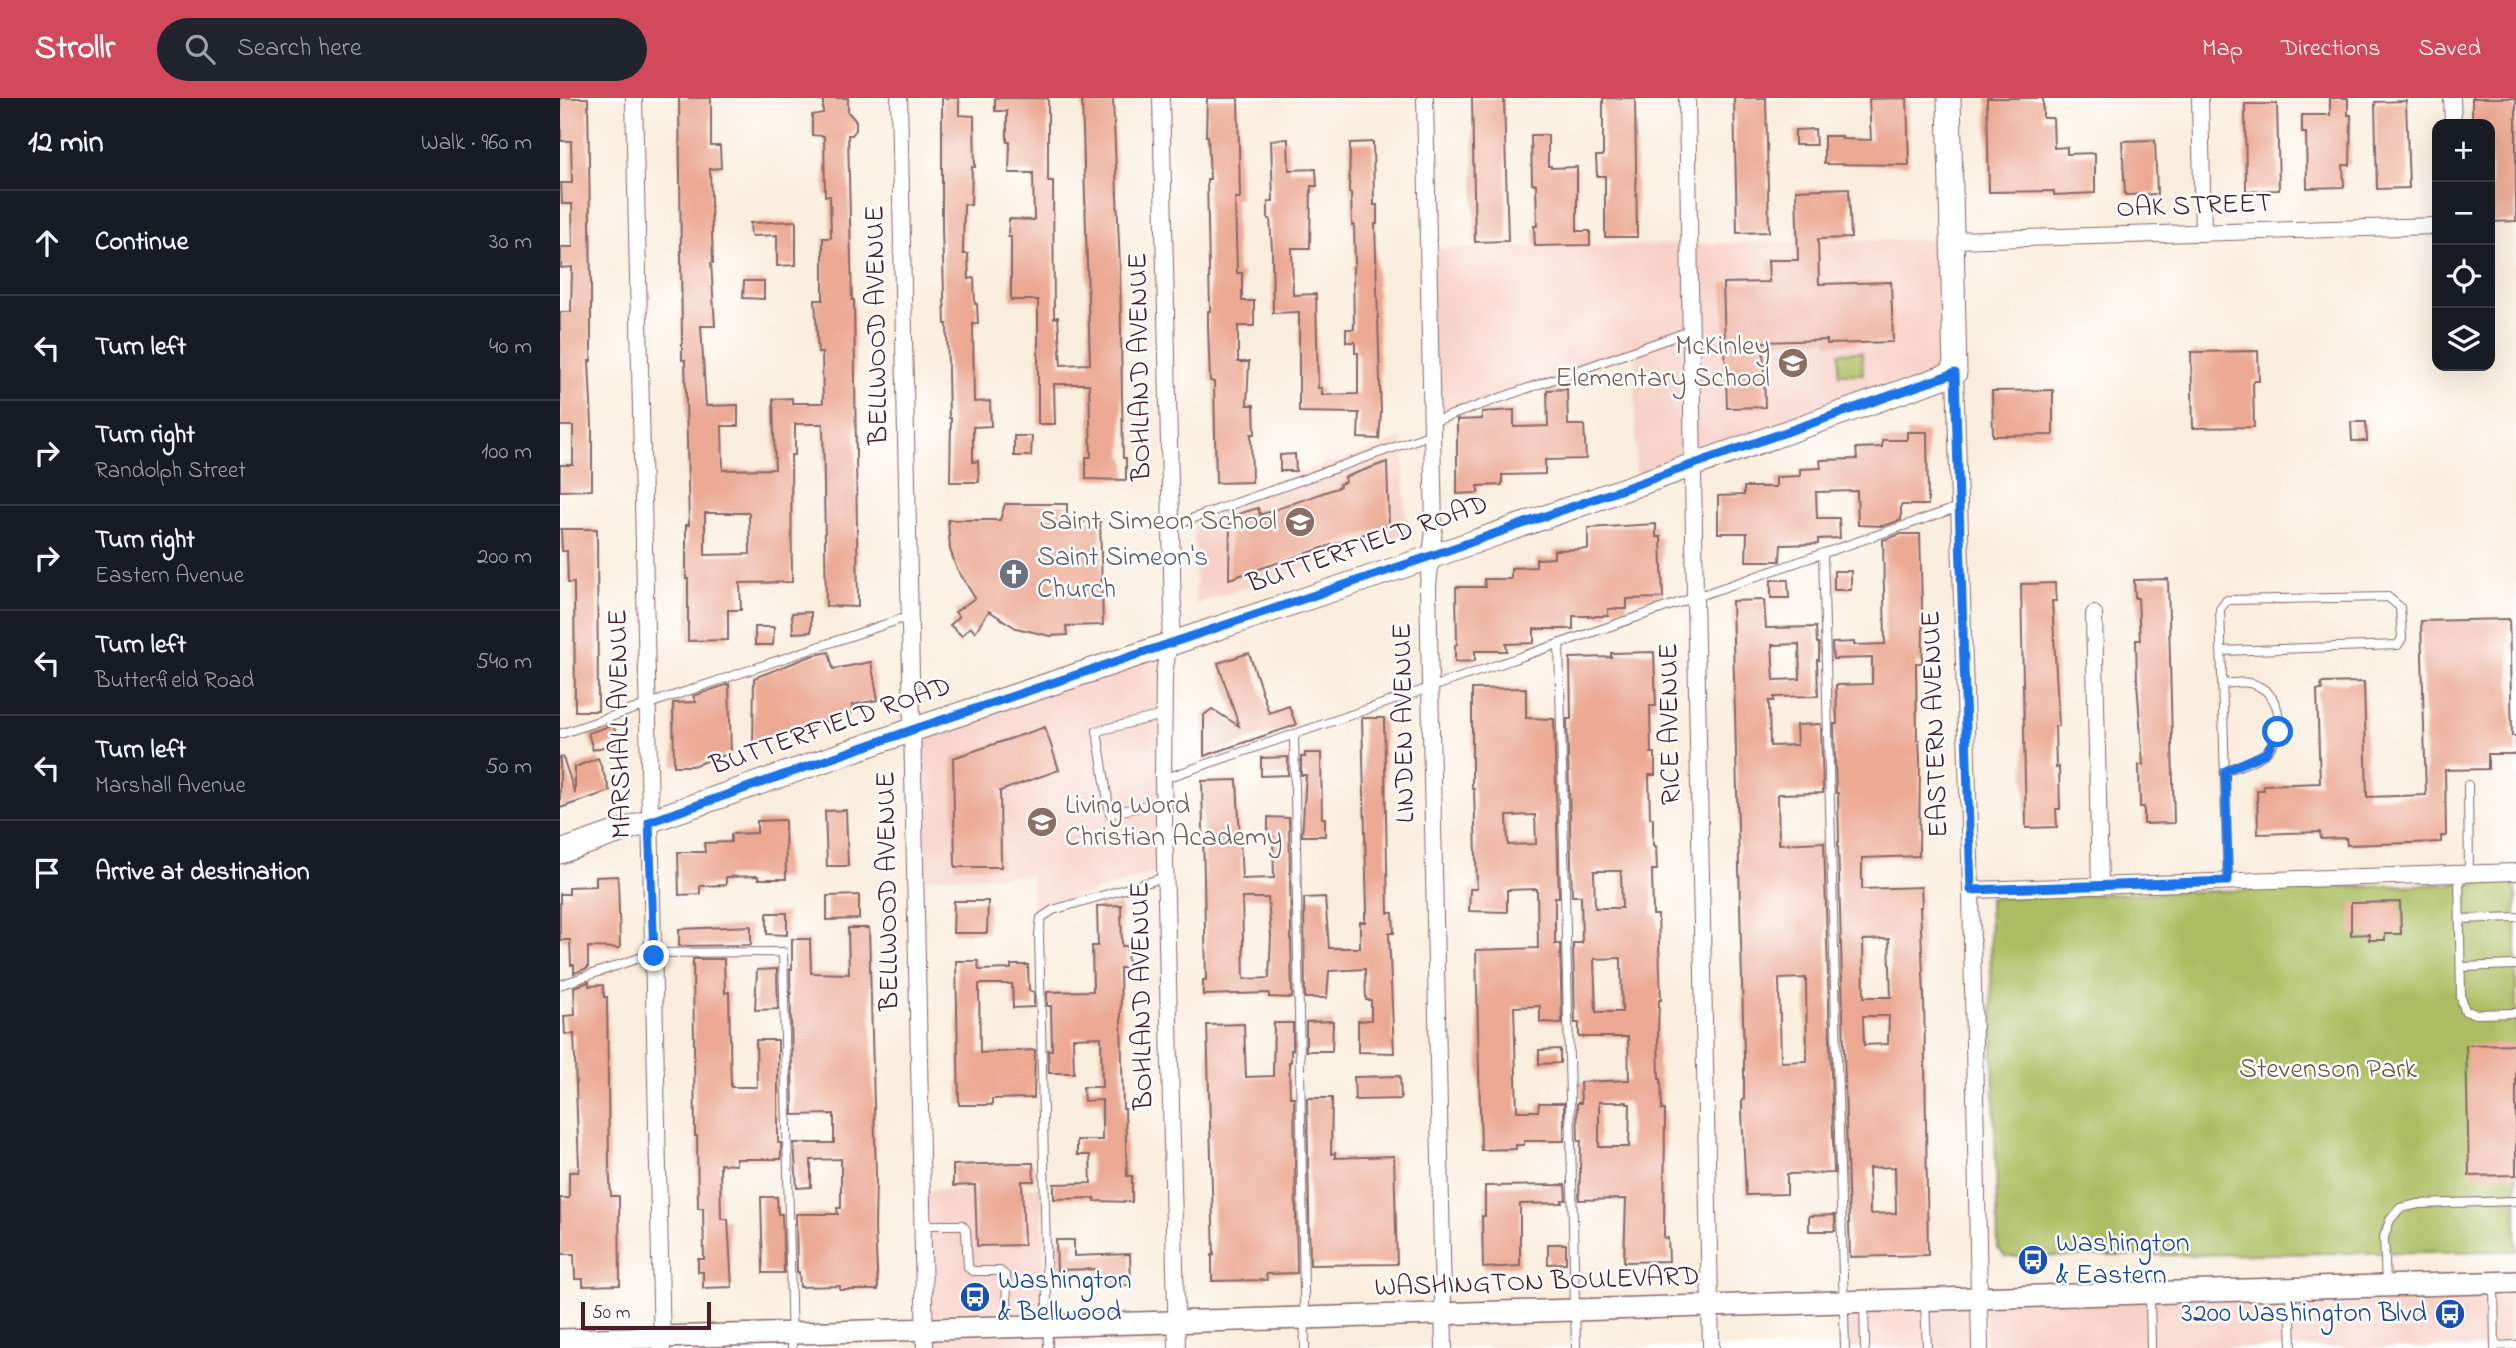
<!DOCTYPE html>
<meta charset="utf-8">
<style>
:root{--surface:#171b24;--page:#20242c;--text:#f1f3f6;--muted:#9ea1a6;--line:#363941;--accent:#d1495b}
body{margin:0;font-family:"Indie Flower",sans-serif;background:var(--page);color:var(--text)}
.controls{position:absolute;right:21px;top:21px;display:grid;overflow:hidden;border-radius:14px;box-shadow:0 7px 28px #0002}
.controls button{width:63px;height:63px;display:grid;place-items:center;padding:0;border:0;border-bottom:2px solid var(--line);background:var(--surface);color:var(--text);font:35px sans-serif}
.scale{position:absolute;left:21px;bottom:18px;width:130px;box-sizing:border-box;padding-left:7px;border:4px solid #4a1f2b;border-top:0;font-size:19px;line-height:24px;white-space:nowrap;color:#4a1f2b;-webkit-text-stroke:5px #fff;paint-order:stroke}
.stop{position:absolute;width:21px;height:21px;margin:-16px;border:5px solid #1a73e8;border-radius:50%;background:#fff}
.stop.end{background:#1a73e8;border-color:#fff;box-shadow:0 2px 7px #0008}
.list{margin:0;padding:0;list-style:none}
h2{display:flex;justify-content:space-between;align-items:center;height:91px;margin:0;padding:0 28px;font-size:30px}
h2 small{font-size:23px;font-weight:400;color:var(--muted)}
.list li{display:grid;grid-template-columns:46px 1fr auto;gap:21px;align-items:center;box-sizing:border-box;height:105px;padding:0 28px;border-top:2px solid var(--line)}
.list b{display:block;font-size:26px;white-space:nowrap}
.list p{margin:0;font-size:23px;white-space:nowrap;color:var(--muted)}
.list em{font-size:23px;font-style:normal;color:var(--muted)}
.icon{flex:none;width:38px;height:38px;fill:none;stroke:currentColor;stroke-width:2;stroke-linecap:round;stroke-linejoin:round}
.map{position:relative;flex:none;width:1956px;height:1250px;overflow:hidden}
header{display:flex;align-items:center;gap:42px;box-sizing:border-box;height:98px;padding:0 35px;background:var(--accent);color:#fff}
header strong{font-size:33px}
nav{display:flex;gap:38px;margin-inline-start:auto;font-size:24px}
.search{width:490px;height:63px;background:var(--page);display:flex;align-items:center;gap:18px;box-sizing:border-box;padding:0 24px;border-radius:38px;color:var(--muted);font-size:26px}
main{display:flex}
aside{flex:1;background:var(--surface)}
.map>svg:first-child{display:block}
</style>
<header>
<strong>Strollr</strong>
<div class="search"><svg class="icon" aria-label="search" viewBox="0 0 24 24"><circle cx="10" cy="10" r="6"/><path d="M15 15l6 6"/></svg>Search here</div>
<nav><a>Map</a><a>Directions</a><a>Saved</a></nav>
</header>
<main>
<aside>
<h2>12 min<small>Walk · 960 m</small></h2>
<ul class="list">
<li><svg class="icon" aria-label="ahead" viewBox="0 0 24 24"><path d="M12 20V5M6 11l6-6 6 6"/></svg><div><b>Continue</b></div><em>30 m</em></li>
<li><svg class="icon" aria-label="left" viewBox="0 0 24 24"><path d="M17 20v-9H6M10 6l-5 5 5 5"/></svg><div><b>Turn left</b></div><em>40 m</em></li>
<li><svg class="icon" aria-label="right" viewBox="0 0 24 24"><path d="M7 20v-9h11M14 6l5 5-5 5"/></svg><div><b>Turn right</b><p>Randolph Street</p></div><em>100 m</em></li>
<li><svg class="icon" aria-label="right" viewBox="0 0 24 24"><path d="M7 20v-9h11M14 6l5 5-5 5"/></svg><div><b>Turn right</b><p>Eastern Avenue</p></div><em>200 m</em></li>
<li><svg class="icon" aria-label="left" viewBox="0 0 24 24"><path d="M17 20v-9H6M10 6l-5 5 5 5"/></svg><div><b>Turn left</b><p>Butterfield Road</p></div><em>540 m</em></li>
<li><svg class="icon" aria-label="left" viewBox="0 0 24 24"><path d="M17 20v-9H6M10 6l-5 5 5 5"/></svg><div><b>Turn left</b><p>Marshall Avenue</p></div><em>50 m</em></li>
<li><svg class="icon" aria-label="arrive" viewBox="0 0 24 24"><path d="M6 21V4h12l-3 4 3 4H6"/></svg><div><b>Arrive at destination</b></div></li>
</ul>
</aside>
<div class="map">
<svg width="1956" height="1250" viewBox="0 0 1956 1250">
<rect width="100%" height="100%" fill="#fff"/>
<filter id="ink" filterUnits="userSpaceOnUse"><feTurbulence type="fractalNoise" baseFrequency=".0143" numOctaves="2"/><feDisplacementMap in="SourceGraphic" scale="14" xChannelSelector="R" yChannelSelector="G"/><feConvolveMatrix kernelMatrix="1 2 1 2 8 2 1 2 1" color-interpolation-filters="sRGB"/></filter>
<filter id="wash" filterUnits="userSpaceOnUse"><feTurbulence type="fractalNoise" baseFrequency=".00686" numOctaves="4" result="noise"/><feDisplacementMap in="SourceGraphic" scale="28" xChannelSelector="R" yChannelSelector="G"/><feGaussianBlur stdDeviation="1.57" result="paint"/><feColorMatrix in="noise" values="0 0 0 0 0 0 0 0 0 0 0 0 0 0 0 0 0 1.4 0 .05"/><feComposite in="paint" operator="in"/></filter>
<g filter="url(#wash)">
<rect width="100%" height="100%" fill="#f9eddd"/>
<path fill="#f7d1c7" d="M1389,141L1393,274L1076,383L1075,256L875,325L865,151Z
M843,340L846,436L636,506L634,412Z
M611,549L609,771L472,812L471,777L358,780L353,635Z
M482,1089L485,1225L368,1227L365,1092Z
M1948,1186L1949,1250H1426L1424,1200Z
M1415,1198L1417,1250H1283V1203Z
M619,1227L620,1250H368L367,1233Z"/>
<path fill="#abbd61" stroke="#7a6e46" stroke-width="2" d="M1302,254L1303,276H1279V255Z
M1956,784V1153L1445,1159L1438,1150L1429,800Z"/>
<g id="blocks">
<path fill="#eba892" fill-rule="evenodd" d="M0,0H28L31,187V263H29L32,327V392L0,393V367H13V328H0V214H11L12,169L1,170V149H13L12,106H2L1,85H12L11,43H1Z
M119,0H151V48H160L161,70L150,71L153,165H151L155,228H141L146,308L178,307V328H162L163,372L215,371L213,301L232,300V305H263L262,255H258L255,202H263V140H271L270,98H265L264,38L252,37V17L263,15V0H288V14L296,23V32L292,37H288L292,202H294L298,509L266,508L263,326H235V357H231L232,484L180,485L181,512H168V542L128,543V481H126V427H129L128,385L125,262H122V238ZM145,415H189L190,456L145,457Z
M382,0H399V17L414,18L415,69H412L411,107L404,106L403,156H408L409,181L414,180L415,206H417L418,226H413L414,304L430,303L431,328L413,329V364L418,363L419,384H390L391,320H389L387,226H385L382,131Z
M435,0H488V83H493L494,220L498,219L501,267L530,266L522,0H553L560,170L563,360H566V382L526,381V359H531L529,286H494L495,326H478V202H451V139H448L449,121L474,122L473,75H449L450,44H447V13H435Z
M647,0H678L680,100H675L677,175H682V203H694V228H678V264H689L687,307H694L695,336H691L692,384L656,385L654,284L650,283L648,228V213H650L647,81H650L648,38H646Z
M912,0H944L948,143L915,144Z
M1043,0H1075L1077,139H1045V78H1037L1036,58H1043Z
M1174,0H1206L1209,134L1177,135Z
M1347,0L1349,67L1264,66V38H1282V41L1311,42L1309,1Z
M1427,0H1483V20H1493L1494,50L1507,49V56L1535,55V95L1494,97V93L1429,94Z
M1770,0H1788V17H1791L1790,67H1783L1784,89L1747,90L1746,35H1742V17H1770Z
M1912,0H1956V123L1931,124L1930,26H1912Z
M1846,3L1849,90L1817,91L1815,4Z
M1685,6H1717L1719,92L1686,93Z
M1255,31L1256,47H1235V32Z
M971,37H988V68H991V70L1017,69V133H1030V147L975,148L974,128H977L976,86H972Z
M728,41L729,72L756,71L757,88H751L750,150H732L733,197L756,196L758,290H762V297L798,296V255H795V244H786V231H794L793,169L795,166L794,127H792L791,95H789L790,45L813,44L814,107H817V126H815L821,315L819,341L798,340L799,315L739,314V214L713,215L712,152L710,121H708V104H713L711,42Z
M1595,42L1597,96L1565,97L1562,43Z
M1289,90L1291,140L1258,141L1259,186L1331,184L1333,244L1267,246V242L1203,244L1205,309L1167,310L1163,185L1209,184L1208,162H1238L1236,92Z
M236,123V167L217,168V137L191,138L190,125Z
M184,183H204V201L183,200Z
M1698,253L1699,283H1693L1694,329L1633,330L1631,254Z
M1007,291L1008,327H1024L1026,361L985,362V376L942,377V387L918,388V395L897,396V322L922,321V314L954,312V329L988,328L987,292Z
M1493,292V337L1433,338L1432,293Z
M1791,324H1806L1807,343H1792Z
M1347,334H1367L1368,407H1341V422L1323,428L1298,427L1297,393L1256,394L1257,420H1279L1280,440L1258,441V446L1221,447L1220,463H1186L1187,435H1158V398L1184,397V389H1216V379L1240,378V371L1261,370L1260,362L1297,361L1296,350L1322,349V342H1347Z
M454,338H472L471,358H454Z
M735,356L736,373H720V357Z
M827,364L829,428L669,481L670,426L678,425L675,417L698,410L700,417L780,389L779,386L786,384L785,379Z
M445,406H507V424L540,423L543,527L506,528L507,537L490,538L456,530L429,513L415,534L410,529L402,538L390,527L399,519L395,514L415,500L396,469L390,451L388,422H440Z
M1096,426V439H1101L1103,500L1067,501V511H1048V518H1013V531H974V545L946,546L947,553H915V563L895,564V547L897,546L896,489H925L924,481H951V470L976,469V461L994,460V452L1028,451V430Z
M1,431H37L38,613H15L14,485H8L7,453H2Z
M1341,436H1360L1363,541L1362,565H1356L1357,642H1359L1360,662L1359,758L1302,760V791L1361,789L1362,809H1360L1364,898L1368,1157L1290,1159L1278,744H1279L1278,695H1276L1274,626H1277L1276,587L1312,586V560L1273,561L1272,545L1294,544V547L1325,546L1323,442ZM1329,841L1331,899H1304L1303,842ZM1303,918H1329L1328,946L1304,947ZM1335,1069L1336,1115L1310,1116L1309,1070Z
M1274,473H1291V492H1274Z
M1608,481L1614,725L1584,726V709H1580L1579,667H1583L1577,584L1576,542H1580L1578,500H1575L1574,482Z
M1211,482H1228L1229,500H1211Z
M1495,485L1496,503H1492L1499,628H1495L1496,670L1499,669L1500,711H1496L1497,729L1466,730L1461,486Z
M1204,502L1206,530L1256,529L1257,545H1259V562H1257L1258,598L1214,599V603H1209L1210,648L1237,647L1236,627L1261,626L1263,695L1218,696L1219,746L1264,744L1274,1075L1227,1076V1096L1186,1097L1182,1013V1002L1184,1001V958L1172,503ZM1239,546L1240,581L1214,582L1212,547ZM1246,880L1247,963L1221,964L1219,881Z
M251,514V534L233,535L232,515Z
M1949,521L1952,638H1956V656H1928V671L1885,672L1886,738H1881V744L1787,747L1786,740L1761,741L1760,734L1698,736L1697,692H1704L1703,687L1760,685L1757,592H1762L1761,585L1804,584L1807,699L1866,697L1861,523Z
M195,529H214L213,547H195Z
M269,554L273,571L311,564L318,602L292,607L294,614L193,647L194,580L251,558Z
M1094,554L1096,608H1090L1091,655H1095V677H1089L1090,720H1093V748H1096L1097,772H1092L1093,817H1098L1101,902H1099L1098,937L1099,981H1101L1102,1012H1105L1104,1140H1108L1109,1163L1064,1164L1066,1101L1019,1102L1021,1043H1018L1017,1005H1021L1020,984L1069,982L1068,939H1019V925H1015L1013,845H1022L1021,798H1012L1007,621H1011L1010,560L1051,559V555ZM1034,773H1061L1062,810H1035ZM1061,860L1062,914H1036L1034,861ZM1039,1004H1067V1006H1070L1069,1049H1039Z
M689,555L709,615L729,608L736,627L644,658V617L652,611L679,628L658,565Z
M169,586L171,655L132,668H114L113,605L136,604L133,598Z
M966,590V620L994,621L999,799H995V846H1000L1002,925L980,924V908L954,909L957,1013H978L979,1005H1004V1043H964V1047H956V1051L921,1052L916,852L978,850L977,791L947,792V814L909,813L910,791H917L914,691H912V591ZM975,717L976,746L948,747L947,718Z
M802,620H824L828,815H833L834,835H829L834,955L798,954V923L811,922V902H806L805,871L769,873L767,900H745L744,800L765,799L769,850H800V824H805V815H807Z
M53,627L59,644L33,652L28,635Z
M485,629L499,672L440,693L441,769H395L393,660Z
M745,655H761L762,720H765V738H742L746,677H741V659H745Z
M0,659H3L15,696V669L38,660L50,693L0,710Z
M728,659V677L701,678V660Z
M677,682L682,781L714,780L713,739H708V719L729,720L732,900L709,899V895L643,897V882H646L642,683ZM682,800H708L711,838L709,880L684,881Z
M286,712L288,768H267L265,713Z
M225,722L226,781H198V778L166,779V787L140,788V796L119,797L118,754H145L144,745L171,744V736L197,735V723Z
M58,778L60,850L28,849V870L14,875V867H11L10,842H0V796H9V789L36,788V779Z
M299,797V821L267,822V798Z
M394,803H428L427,835H393Z
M1840,804L1841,836H1825V842H1809V836L1791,837V805Z
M561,807L562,848H567L568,870H560L563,1011H565L567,1078H572V1104L535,1103V1100L494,1101V1086L531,1085L530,1057H517V1042H542V1002L524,1003L523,989H542L541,939L513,940L514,975H489L488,952H492L491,908H487V894L533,893L532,848H538L537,808Z
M207,815H227V837L207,836Z
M191,828V847L119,848V831Z
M288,830H309L316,1077L315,1132L318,1192H280V1188L240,1189L239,1174H237L236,1116H278L277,1110H281V1061L251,1062V1089L237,1090L234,1045H274V1016L233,1017L230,871H232V841H250L251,875L289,876Z
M133,861H164L165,895L169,894L171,989H197L196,942H218V1045H221V1061H176V1067L160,1066L161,1121H168L172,1189L143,1190V1174H138V1161H144L143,1110H138L137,1038H135Z
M396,863H418L419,872L451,871V867H468L469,893L474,894V909L453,910L452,886H419L420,955L475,952L474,1000L432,1001V1007H399Z
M217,871L218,911L195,912L197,872Z
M29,884V888L43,887L44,899H47L49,1068L51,1098H59L60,1187L23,1188V1181H15L14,1156H0V1100H9V1074H18L19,1069L14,936H5L4,918L15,917L14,889Z
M773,923L772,953H746V924Z
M714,925H733V952H731V964H729L730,999H734L737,1175L706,1176L707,1182L652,1183V1157H654L647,927L684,926L686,979L713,978Z
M1956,946V1077L1909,1078L1906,947Z
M1000,951V965L979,966V952Z
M840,978L841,1001L795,1002L794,979Z
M747,1000H772L771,1056L775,1055V1060L834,1058L837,1166L750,1167Z
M454,1065H473L474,1083H462L464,1147L417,1148L415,1087L393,1088V1067Z
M1005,1087L1006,1102H1002V1105L960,1106V1168L923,1170L922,1118H925V1088Z
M201,1099H217L218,1116H222L224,1175H203Z
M1275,1117V1133H1249V1118Z
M496,1142H514V1158L570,1156L571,1187L538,1188L537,1171L497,1172Z
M988,1146H1006V1165L988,1166Z"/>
</g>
</g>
<g filter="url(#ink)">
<use href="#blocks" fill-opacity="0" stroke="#876769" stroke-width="2"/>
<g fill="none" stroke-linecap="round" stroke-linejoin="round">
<g stroke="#876769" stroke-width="10">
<path id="service" d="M872,324L1130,233
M611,428L872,336
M1263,455L1285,1250
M999,545L1016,1250
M1661,553L1838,547L1842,540L1840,509L1828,499L1667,502L1660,511L1668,783
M1662,586C1675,585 1689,582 1700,589C1723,601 1725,638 1705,655C1694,664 1678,668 1665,673
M603,617L537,633L550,716L604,703
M0,636L350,518
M734,636L745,1250
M603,681L1399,409
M1908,687L1909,775
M1899,776L1901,899L1905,913L1917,916L1956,915
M1900,821L1956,819
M1901,869L1956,867
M0,887L94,855L223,854L232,1250
M362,1127H402L406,1132L408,1169L412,1173H440L446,1178L448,1228
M1826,1186L1824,1139L1830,1122L1840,1110L1859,1106L1956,1103
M1934,1187L1935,1250
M1730,1194L1732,1250
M1590,1198L1591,1250
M1365,1204L1367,1250
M1304,1206L1305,1250
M1935,1248L1956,1247
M488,1250L481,926L479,836L481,820L493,812L606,779"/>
</g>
<g stroke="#876769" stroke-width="18">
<path id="minor" d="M74,0L102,1250
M339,0L365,1250
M601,0L613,516L604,577L603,681L617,1250
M865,0L874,430L868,488L884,1250
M1127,0L1135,499L1151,1250
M1640,0L1643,135
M1892,0L1893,26
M1392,142L1877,128
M1395,275L1411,792L1420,1250
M1534,516L1540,788
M1411,792L1956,774"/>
</g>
<g stroke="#876769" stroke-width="24">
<path id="tertiary" d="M0,1242L1956,1184"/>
</g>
<g stroke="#876769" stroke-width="25">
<path id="secondary" d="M0,754L352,632L871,459L1395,275L1389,0"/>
</g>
<use href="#service" stroke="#fff" stroke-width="8"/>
<use href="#minor" stroke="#fff" stroke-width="16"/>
<use href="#tertiary" stroke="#fff" stroke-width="21"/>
<use href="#secondary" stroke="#fff" stroke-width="23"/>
</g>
</g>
<g fill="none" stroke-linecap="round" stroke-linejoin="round" filter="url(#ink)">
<path stroke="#1a73e8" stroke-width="9" d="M94,858L89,724L352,632L871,458L1395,275L1411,792L1668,783L1665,673L1706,655L1718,634"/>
</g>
<defs>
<g id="school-disc" transform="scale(1.575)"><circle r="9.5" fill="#8d6e63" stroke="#fff"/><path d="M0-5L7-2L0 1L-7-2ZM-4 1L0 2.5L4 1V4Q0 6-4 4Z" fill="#fff"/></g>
<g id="church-disc" transform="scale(1.575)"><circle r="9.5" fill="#6b7280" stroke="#fff"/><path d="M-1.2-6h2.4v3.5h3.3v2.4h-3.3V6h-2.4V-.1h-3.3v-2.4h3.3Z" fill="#fff"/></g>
<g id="bus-disc" transform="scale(1.575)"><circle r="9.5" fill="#1a4fb4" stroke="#fff"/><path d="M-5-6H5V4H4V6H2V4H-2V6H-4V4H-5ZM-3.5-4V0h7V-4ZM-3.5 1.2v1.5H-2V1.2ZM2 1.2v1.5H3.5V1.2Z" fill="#fff"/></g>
</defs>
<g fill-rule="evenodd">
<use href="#school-disc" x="1233" y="265"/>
<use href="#school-disc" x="740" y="424"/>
<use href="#church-disc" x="454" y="476"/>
<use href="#school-disc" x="482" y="724"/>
<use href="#bus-disc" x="1473" y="1162"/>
<use href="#bus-disc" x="415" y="1199"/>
<use href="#bus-disc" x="1890" y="1216"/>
</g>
<g text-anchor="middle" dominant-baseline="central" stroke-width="5" stroke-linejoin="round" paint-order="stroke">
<g font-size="28" fill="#4a1f2b" stroke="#fff">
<text transform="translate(1634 109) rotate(-2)">OAK STREET</text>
<text transform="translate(318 227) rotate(-91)">BELLWOOD AVENUE</text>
<text transform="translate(581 269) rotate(-91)">BOHLAND AVENUE</text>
<text transform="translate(808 447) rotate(-19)">BUTTERFIELD ROAD</text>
<text transform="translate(845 625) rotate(-91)">LINDEN AVENUE</text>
<text transform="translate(61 626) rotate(-91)">MARSHALL AVENUE</text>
<text transform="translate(1111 626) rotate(-91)">RICE AVENUE</text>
<text transform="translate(1376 626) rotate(-92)">EASTERN AVENUE</text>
<text transform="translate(271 629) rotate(-19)">BUTTERFIELD ROAD</text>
<text transform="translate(329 793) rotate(-91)">BELLWOOD AVENUE</text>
<text transform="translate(583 898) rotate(-91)">BOHLAND AVENUE</text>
<text transform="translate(977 1185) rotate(-2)">WASHINGTON BOULEVARD</text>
</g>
<g font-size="28" fill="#785e54" stroke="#fff" text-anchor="end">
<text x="1210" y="249">McKinley<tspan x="1210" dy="32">Elementary School</tspan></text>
<text x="717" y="424">Saint Simeon School</text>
<text x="505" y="708" text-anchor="start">Living Word<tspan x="505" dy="32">Christian Academy</tspan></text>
</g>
<g font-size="28" fill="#5b616d" stroke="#fff" text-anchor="start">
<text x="477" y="460">Saint Simeon's<tspan x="477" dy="32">Church</tspan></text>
</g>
<g font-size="28" fill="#6c563e" stroke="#fff">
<text x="1768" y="972">Stevenson Park</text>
</g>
<g font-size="28" fill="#164399" stroke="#fff" text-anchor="start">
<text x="1496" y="1146">Washington<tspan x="1496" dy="32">&amp; Eastern</tspan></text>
<text x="438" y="1183">Washington<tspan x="438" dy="32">&amp; Bellwood</tspan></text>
<text x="1867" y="1216" text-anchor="end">3200 Washington Blvd</text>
</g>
</g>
</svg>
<div class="controls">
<button>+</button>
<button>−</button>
<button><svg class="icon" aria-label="locate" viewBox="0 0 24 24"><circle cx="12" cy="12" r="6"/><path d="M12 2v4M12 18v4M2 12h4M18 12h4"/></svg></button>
<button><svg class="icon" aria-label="layers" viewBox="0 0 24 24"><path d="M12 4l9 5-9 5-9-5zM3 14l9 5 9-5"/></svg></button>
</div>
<div class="scale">50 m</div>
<div class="stop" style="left:1718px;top:634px"></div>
<div class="stop end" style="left:94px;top:858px"></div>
</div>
</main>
